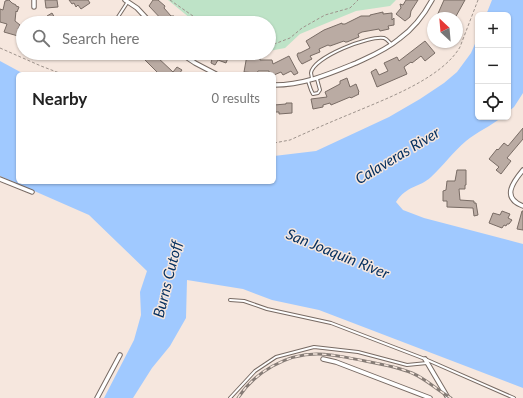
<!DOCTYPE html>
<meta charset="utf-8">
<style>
:root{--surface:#fff;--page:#f2f2f2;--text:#222;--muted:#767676;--line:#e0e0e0}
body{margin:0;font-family:Lato,sans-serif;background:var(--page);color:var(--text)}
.controls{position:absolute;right:12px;top:12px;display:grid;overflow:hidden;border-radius:6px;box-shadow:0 1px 3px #0004}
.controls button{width:36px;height:36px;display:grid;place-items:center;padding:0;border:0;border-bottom:1px solid var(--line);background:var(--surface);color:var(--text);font:20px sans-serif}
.compass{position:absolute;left:427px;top:12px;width:36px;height:36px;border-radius:50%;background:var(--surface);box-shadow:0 1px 3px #0004;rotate:334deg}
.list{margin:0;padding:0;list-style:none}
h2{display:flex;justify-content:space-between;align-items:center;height:52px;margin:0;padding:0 16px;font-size:17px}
h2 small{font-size:13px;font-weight:400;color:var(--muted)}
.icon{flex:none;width:22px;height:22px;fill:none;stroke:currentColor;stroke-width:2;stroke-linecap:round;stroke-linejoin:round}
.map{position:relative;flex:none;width:523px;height:398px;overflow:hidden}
.search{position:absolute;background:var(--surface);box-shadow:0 1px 3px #0004;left:16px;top:16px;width:260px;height:44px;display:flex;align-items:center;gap:10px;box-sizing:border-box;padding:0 14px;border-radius:22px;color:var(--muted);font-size:15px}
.panel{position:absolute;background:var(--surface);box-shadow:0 1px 3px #0004;left:16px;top:72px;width:260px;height:112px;border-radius:6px}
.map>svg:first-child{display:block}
</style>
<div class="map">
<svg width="523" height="398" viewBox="0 0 523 398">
<rect width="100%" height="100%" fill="#f6e7de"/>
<path fill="#bee3c7" d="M168,0H396L390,6L356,11L300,34L285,48L269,51V23H196Z"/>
<path fill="#a0c9ff" d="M492,0H523V93L514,107L508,112V15H486Z
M478,37V117H502C491,126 477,132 466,141C453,152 443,166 431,177C419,188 407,185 396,202L403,210L424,218L523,244V388L319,310L272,300L243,289L187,280L186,318L170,346L152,368L133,398H104L134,340L141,315L140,292L147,271L89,215L0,176V61L24,74H18V182H274V156L316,151L389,117L420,99L444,83L457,72L471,53Z"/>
<path fill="#baaba3" stroke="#796c65" d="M9,0L12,3L16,5V6L19,7L17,12L16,11L15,21L20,25L18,29L23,30V43L18,42L20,37L18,36L4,32L7,24L0,22V9L3,10L5,1Z
M45,0H57L58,7L46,8Z
M69,0H88L90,3L81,9L78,5L76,7L74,3L72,4Z
M153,0H158L165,6L164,8L171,16H174L176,23H165L149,6Z
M406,0H418L411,11L410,17L405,21L396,14L401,8L400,4L403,5Z
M444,0H465L455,18H448L443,15L441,18H436Z
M383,12V14L392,13V20L394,18V25L388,26L389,29L380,31L379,29L362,32L358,34L359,37L347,42H345L344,41L330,46L328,45L319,49L320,52L310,56L312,59L302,64L299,60L297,55L298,53H300L310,48L306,41L324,30L342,23V24H345L361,16H370V15Z
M52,13L56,20L61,18L64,23H41L49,19L47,16Z
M425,41L435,53L425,61L421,56L412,63L411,62L404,67L407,74L377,87L371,72L376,69L379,75L388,71L384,63L397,57L399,61Z
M146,53H158L156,56L173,72L177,67L182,70L179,74H159L143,58Z
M203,53H230L226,63L218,60L215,65L211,63L212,59Z
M247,55L258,56L260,57V60H272L273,64L289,56L298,73L294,75L291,71L283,75L281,72L274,75V74H269V71H258L257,73L244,72Z
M347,78L350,87L356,84L359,92L358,93L359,94L351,98L350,97L331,105L330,103L323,105V107L313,109L311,99L327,97L325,92L340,84V81Z
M286,103H292V113L279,114V112H274V105L286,104Z
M523,128V139L507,158L511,161L501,174L496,170L499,167L489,159L497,149L498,150L504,143L508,146Z
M457,170H466V185H465V189H459L460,200L474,201V203H476L478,215L474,216L473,208L447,207V201H443V191L446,190L447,181H455Z
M502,211L510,214L508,218L512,220L509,224H507L506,226L504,225L502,228L489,223L493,213L500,215Z
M522,211H523V230L517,229Z"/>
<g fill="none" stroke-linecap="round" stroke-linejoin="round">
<g stroke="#776a63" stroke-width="4">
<path id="service" d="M114,23L127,3
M312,79C312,78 311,73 311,73C313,57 370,35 384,38C387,39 389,42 391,44
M308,81L311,90L313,94L318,93L320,90L317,79
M230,300L244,301L267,309L331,323L425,359L514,398
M230,398L255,371L276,357L314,347L358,352L407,365L427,363"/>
</g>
<g stroke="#776a63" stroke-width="5.5">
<path id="minor" d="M34,0V7
M125,0L137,8L151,23
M180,53L195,63L216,74
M274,85C304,85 329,74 356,63C371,56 386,50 399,39C413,29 424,15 432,0
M523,170C513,182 501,198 523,206
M0,179L32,192
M323,359L336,362L430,398
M425,359L448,398
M97,398L120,355"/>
</g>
<path stroke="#9e938c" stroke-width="1" stroke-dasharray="3 2" stroke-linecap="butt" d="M170,0L203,23
M269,46L290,38L302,28L325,15L350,8L358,0
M0,48L41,66L62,74
M274,143L290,140C312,130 333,121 355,112C388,98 442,78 460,47L478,0"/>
<use href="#service" stroke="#fff" stroke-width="2"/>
<use href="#minor" stroke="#fff" stroke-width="3.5"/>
<g stroke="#867c76" stroke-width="3">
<path id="rail" d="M238,398C255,372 286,354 317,354C333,354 349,358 365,361C381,364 398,367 412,373C426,379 437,390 451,398"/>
</g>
<use href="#rail" stroke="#f6e7de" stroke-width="1.5" stroke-dasharray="4.5" stroke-linecap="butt"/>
</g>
<g text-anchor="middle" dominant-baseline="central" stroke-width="3" stroke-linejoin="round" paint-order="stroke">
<g font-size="15" font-style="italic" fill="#073160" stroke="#f6e7de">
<text transform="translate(397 155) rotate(-31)">Calaveras River</text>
<text transform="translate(338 253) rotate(22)">San Joaquin River</text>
<text transform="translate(167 279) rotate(-76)">Burns Cutoff</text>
</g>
</g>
</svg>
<div class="controls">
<button>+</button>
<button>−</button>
<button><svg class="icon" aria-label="locate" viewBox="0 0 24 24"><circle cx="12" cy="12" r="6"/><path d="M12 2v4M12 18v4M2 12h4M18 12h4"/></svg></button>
</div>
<svg class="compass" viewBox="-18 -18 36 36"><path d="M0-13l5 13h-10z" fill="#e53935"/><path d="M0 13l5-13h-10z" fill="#767676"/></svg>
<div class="search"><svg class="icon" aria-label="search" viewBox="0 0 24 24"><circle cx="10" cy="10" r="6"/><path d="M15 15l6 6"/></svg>Search here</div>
<section class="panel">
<h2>Nearby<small>0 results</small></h2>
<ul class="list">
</ul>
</section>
</div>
